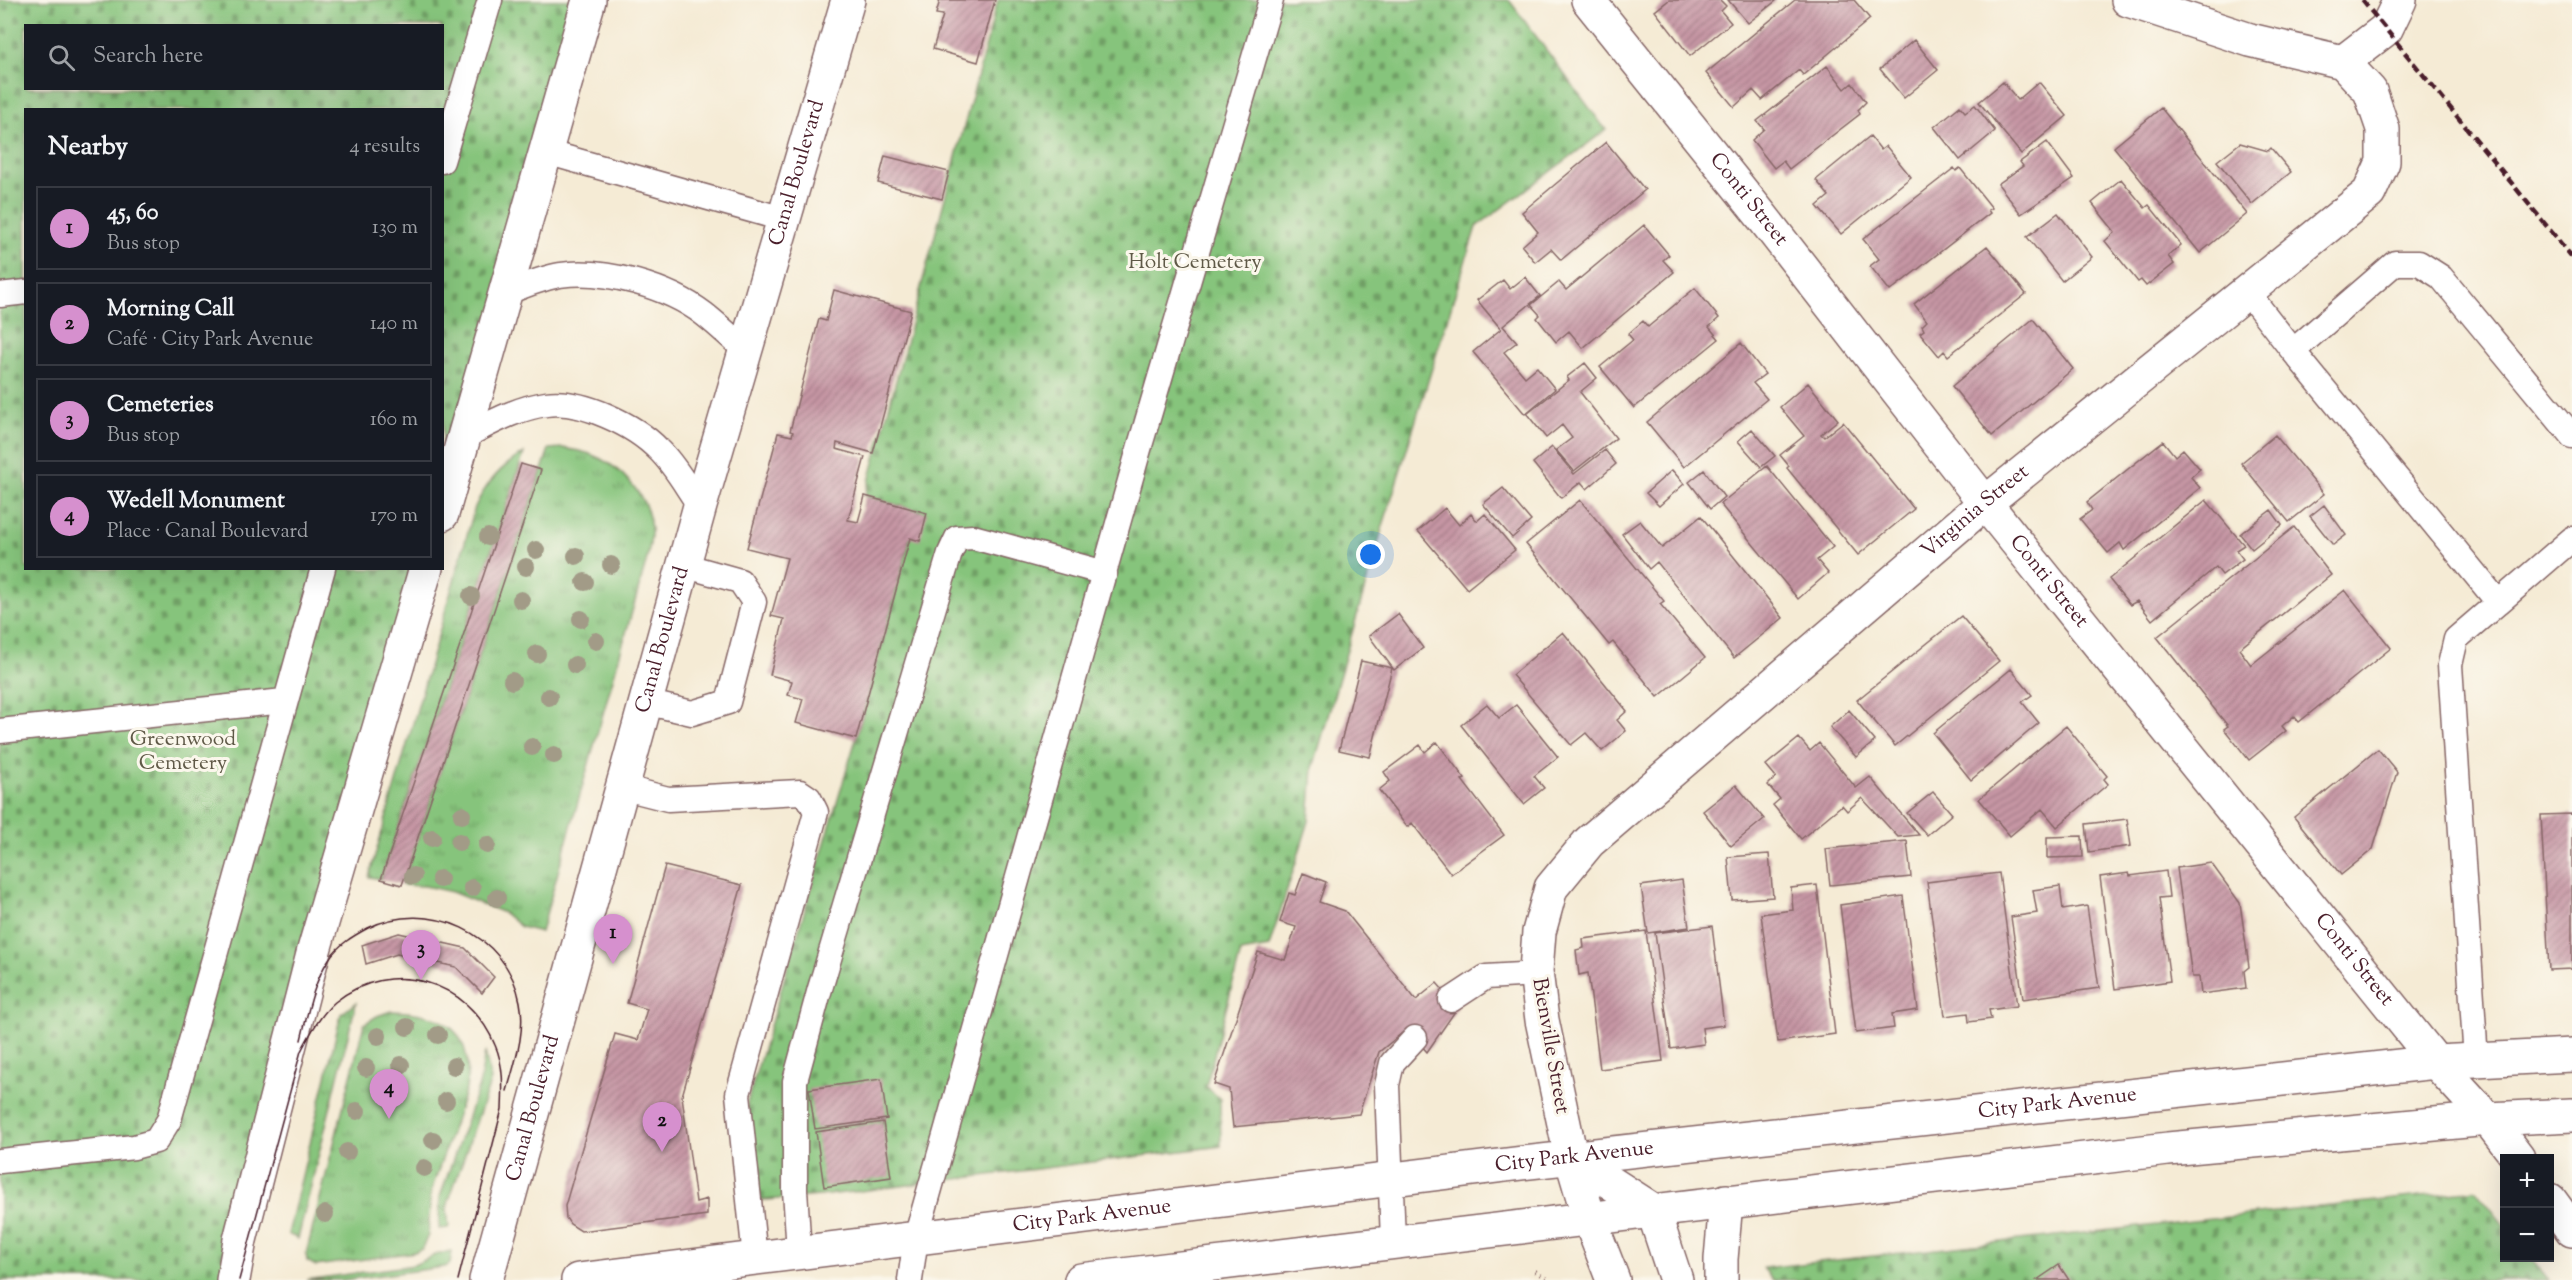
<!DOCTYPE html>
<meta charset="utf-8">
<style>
:root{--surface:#171b24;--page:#20242c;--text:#f1f3f6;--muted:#9ea1a6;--line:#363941;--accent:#d690ce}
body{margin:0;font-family:"Sorts Mill Goudy",serif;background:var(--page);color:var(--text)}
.controls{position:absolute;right:18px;bottom:18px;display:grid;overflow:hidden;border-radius:0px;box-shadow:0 6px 24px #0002}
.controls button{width:54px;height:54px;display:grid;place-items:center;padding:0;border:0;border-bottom:2px solid var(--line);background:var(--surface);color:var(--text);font:30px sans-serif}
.you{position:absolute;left:1371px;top:555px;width:21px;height:21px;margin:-15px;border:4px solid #fff;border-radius:50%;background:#1a73e8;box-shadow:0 0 0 9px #1a73e833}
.badge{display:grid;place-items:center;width:39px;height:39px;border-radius:50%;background:var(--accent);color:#111;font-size:20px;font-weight:700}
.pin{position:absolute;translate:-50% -50px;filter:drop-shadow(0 2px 3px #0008)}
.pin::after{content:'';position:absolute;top:32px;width:21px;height:18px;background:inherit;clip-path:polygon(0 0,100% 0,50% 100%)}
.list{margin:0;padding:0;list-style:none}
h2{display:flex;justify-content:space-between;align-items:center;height:78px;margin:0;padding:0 24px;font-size:26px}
h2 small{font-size:20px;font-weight:400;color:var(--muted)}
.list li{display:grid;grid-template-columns:39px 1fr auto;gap:18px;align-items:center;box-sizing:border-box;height:84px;margin:0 12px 12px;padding:0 12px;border:2px solid var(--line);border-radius:0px}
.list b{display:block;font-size:22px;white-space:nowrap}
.list p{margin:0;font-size:20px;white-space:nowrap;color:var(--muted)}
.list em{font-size:20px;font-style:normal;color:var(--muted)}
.icon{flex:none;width:33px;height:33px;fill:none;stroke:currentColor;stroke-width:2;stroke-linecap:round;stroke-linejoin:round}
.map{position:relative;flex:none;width:2572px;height:1280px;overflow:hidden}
.search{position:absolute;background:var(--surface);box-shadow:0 6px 24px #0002;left:24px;top:24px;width:420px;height:66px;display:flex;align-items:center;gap:15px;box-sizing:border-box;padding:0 21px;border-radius:0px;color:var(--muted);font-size:22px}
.panel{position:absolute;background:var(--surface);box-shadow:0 6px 24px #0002;left:24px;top:108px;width:420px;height:462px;border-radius:0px}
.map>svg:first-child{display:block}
</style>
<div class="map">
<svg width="2572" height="1280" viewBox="0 0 2572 1280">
<defs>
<pattern id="grass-tufts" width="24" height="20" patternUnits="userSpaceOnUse" patternTransform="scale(1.5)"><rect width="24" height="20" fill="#86c47b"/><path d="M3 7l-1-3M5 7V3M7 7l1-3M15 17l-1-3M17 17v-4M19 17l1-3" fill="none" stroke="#709f65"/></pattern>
<pattern id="cemetery-stones" width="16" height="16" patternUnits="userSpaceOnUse" patternTransform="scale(1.5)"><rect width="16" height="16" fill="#86c47b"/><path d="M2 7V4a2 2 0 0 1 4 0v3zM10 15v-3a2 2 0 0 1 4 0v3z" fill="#709f65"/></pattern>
<pattern id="building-hatch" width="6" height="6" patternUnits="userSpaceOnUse" patternTransform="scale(1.5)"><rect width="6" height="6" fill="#c696a4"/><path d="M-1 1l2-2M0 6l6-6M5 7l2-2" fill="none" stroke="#a37a86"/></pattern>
</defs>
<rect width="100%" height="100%" fill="#fbf7ec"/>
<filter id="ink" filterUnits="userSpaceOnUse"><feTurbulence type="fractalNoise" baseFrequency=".0167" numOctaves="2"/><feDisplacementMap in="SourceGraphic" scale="12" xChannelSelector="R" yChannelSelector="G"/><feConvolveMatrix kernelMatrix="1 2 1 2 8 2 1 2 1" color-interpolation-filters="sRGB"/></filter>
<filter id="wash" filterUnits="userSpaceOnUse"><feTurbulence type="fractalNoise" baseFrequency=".008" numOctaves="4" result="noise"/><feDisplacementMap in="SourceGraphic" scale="24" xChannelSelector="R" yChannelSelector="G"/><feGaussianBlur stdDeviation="1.35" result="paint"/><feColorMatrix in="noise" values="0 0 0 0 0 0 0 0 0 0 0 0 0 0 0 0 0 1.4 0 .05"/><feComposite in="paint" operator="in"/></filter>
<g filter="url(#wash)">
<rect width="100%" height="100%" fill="#f5ebd5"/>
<path fill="url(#grass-tufts)" stroke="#687253" stroke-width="1.5" d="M563,448C572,450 582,451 590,454C620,465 649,496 651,529C652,541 648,554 645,566L541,932L521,927L504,913L452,892L425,886L402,885L549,449Z
M524,453L381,879L369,877L475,507C486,483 501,466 524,453Z
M356,1003L298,1239L288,1234L341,1014Z
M391,1011C444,1012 475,1030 466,1089L431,1192L428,1235L422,1249L415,1252L316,1266L307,1261L306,1254L364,1024L377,1016Z
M485,1052L491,1080L449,1200L447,1209L449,1228L439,1229L440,1197L480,1082Z
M452,1252L450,1264L445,1267L342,1280H306L414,1265L437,1254Z"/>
<path fill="url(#cemetery-stones)" stroke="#687253" stroke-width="1.5" fill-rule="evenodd" d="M0,0H589L443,514L442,110H26V568L426,569L233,1280H0ZM26,26H442V88H26Z
M998,0H1509L1606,130L1476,227L1382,529L1313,768L1309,821L1269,947L1241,952L1206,1086L1220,1099L1221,1146L820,1196L752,1201L747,1103L856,739L910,538L926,513L865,496Z
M2476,1190L2504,1225V1258H2531L2549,1280H1773L1763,1268Z"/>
<g id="blocks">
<path fill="url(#building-hatch)" d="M940,0H995L978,62L933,49L943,15L936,14Z
M1669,0H1720L1726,6L1721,11L1731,23L1690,56L1655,11Z
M1728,0H1777L1748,23Z
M1795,0H1854L1870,19L1803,75L1799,70L1762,100L1753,90L1734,107L1706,73Z
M1914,40L1938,70L1904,98L1880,69Z
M1827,66L1845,89L1852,83L1866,102L1858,110L1860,114L1789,169L1783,161L1774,168L1752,140L1764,129L1757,121Z
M2003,82L2018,100L2039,82L2067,116L2021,154L1979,102Z
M1975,105L1995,131L1960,160L1934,127L1960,106L1965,112Z
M2161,108L2247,214L2200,253L2114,147Z
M1870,136L1881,150L1886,146L1911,177L1841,234L1817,206L1829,196L1816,180Z
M1606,142L1645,190L1561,260L1551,249L1535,262L1522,246L1538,232L1522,212Z
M2047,142L2074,178L2021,214L1998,184L2023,166L2020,162Z
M2240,143L2268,151L2271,148L2291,172L2252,204L2217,161Z
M885,156L949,172L942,199L878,183Z
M1954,168L1956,171L1960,168L1992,208L1988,210L1990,213L1890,291L1870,266L1879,259L1863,239Z
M2121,179L2145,208L2149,205L2181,245L2168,256L2174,264L2146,286L2141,280L2138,282L2105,241L2115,232L2092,203Z
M2058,213L2092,257L2062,281L2027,237Z
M1644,225L1669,255L1663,260L1674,272L1583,348L1569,331L1556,342L1537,318L1540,315L1531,305L1559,282L1566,290Z
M1987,246L2026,294L1948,356L1944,351L1939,356L1920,333L1924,330L1922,326L1927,321L1914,304Z
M1525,277L1540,296L1503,326L1517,342L1504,352L1525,377L1537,367L1555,389L1525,414L1473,352L1501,329L1477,300L1503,280L1510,289Z
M1695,288L1719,318L1709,327L1719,339L1634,408L1600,367L1633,340L1628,334L1643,321L1648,327Z
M834,290L911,311L873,453L837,443L836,449L865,457L848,520L858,522L865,496L927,513L920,541L910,538L856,739L796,723L803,699L788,695L792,681L770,675L784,619L771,616L787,558L747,548L778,433L792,436L793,432L790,431L819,319L826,321Z
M2033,319L2073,369L1992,436L1952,386Z
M1741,343L1765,374L1753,383L1767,399L1684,467L1647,422Z
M1585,363L1597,378L1580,392L1616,438L1574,471L1556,450L1572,438L1562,425L1546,438L1527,414L1569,380L1567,377Z
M1808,383L1838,420L1821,434L1824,437L1843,422L1914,509L1858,555L1787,468L1789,466L1780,455L1804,436L1780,407Z
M1752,429L1775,456L1761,467L1738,441Z
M2275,435L2324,494L2289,522L2241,463Z
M2163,441L2175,456L2183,449L2200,469L2191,477L2200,488L2124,550L2120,543L2108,553L2080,519L2092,510L2087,502Z
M1552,447L1574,474L1605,450L1616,464L1587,489L1581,482L1561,498L1533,463Z
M521,464L541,470L402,885L381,879Z
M1767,466L1833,547L1817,560L1828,573L1798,599L1720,504Z
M1672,470L1684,484L1659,506L1646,493Z
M1704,470L1724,497L1710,509L1689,482Z
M1503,488L1531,521L1512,538L1483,504Z
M1580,500L1664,601L1660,604L1705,658L1658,697L1613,642L1609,645L1526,544Z
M2206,500L2244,545L2236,550L2243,559L2222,575L2216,567L2152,620L2137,601L2130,605L2109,579Z
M2324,505L2346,535L2333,545L2310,516Z
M1445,508L1459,525L1471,514L1477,521L1485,514L1515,550L1467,589L1418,531Z
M2271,510L2282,525L2252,549L2240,534Z
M1701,516L1783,618L1734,658L1657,562L1649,569L1622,534L1640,521L1662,548Z
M2294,527L2331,575L2239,649L2251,665L2345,590L2391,648L2299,722L2294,716L2282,726L2286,731L2249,760L2224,729L2228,726L2157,637Z
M1398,614L1423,648L1394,670L1369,636Z
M1961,616L1999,661L1895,746L1857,700Z
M1563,632L1627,711L1617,720L1626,731L1602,751L1586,733L1571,745L1512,675Z
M1361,661L1392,668L1370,757L1339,750Z
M2011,669L2032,695L2022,702L2039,723L1971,780L1933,733Z
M1487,704L1499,718L1516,705L1558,757L1534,776L1544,788L1524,804L1461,725Z
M1849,710L1875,741L1856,757L1830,727Z
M2066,726L2107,776L2104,779L2108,784L2057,827L2042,809L2010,836L1979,799Z
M1799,738L1810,751L1819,743L1856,788L1870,777L1919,835L1898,837L1862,798L1847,811L1842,805L1801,839L1773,805L1780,799L1768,785L1776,777L1766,765Z
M1437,742L1465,779L1462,780L1504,835L1451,874L1412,823L1407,827L1379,790L1390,781L1384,772L1420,745L1425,752Z
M2378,749L2397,772L2373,849L2341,875L2294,817Z
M1736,785L1764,819L1731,846L1703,811Z
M1933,792L1952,814L1927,835L1907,813Z
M2572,814V969L2549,970L2541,815Z
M2127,819L2131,846L2089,852L2086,824Z
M2082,836L2083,857L2047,858V837Z
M1907,841L1911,877L1830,885L1826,849Z
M1769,854L1773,897L1732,900L1728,857Z
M2211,863L2240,903L2249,967L2244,971L2246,988L2201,994L2199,977H2192L2177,868Z
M665,866L742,885L682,1096L696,1202L707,1199V1215L581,1231L570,1224L566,1218L565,1206L615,1034L638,1040L647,1009L627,1003Z
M2166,871L2169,897L2159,898L2170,981L2115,989L2100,877L2129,873L2130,876Z
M1303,873L1326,882L1319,902L1345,911L1416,1000L1437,983L1458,1007L1427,1052L1407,1029L1379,1052L1359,1114L1233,1127L1229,1089L1214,1084L1258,952L1285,960L1296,927L1280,922L1289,893L1295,895Z
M1999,873L2017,1006L1989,1010L1991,1019L1969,1022L1968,1013L1945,1016L1927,882Z
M1682,880L1689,927L1648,933L1641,886Z
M1817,885L1835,1034L1778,1042L1761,914L1793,910L1791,888Z
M2060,886L2063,910L2087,906L2099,988L2023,999L2011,917L2037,913L2033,890Z
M1903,896L1918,1010L1892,1014L1894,1028L1856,1033L1840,905Z
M1712,926L1724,1025L1702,1028L1704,1044L1671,1049L1655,933Z
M1646,931L1663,1061L1600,1069L1588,973L1579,975L1576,950L1584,948L1583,939Z
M399,933L465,948L494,977L482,993L456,967L397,954L366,964L362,945Z
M881,1079L887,1119L815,1129L809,1089Z
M883,1122L891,1177L824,1187L816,1132Z
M2059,1265L2069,1280H2037Z"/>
</g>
</g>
<g filter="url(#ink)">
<use href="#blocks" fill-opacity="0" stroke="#866666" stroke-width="1.5"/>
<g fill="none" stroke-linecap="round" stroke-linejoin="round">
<g stroke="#866666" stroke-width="27">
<path id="lane" d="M546,152L783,219
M442,161L490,0
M507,292C524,286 542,278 560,275C604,268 669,287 704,314C718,325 732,338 745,350
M2247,292L2293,351L2395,263H2419L2441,277L2572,436
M0,295L26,292
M2293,351L2498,602
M465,436C491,423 517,408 546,404C581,399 635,425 659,450C675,465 687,488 700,506
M645,702L692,713L728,702L754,602L740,581L683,565
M0,731L284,701
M621,787L668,799L800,792L809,798L816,812L738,1094L755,1258
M1451,1000L1486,977L1537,974
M2476,1060L2450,665L2456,639L2572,539
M0,1161L134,1147L156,1141L169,1120L323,568
M1393,1241L1387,1085L1392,1063L1415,1038
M799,1252L795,1190V1081L819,992L950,553L957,538L973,537L1105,573
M910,1280L916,1238L1139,449L1271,0"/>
</g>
<g stroke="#866666" stroke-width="36">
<g id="street">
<path id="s1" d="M1588,0L1760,214L1985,503L2436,1062L2488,1119L2518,1158"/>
<path d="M2343,62L2386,29L2400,0"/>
<path id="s2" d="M1571,1157L1542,1020L1536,971L1539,932L1551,888L1589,842L1985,503L2369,193L2383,162V129L2370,91L2343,62L2250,40L2128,0"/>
<path d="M2550,1200L2572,1230"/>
</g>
</g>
<g stroke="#866666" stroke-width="36">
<g id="secondary">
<path d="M442,514L589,0"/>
<path d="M1571,1157L1653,1210L1676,1280"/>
<path d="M1571,1157L1589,1218L1613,1280"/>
<path d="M233,1280L240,1240L314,950L426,568"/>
<path id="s3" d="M486,1280L700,506L848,0"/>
<path id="s4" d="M578,1280L1522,1163L2436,1062L2572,1055"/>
<path d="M1081,1280L2168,1149L2488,1119L2572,1115"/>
<path d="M1721,1280V1259L1726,1201"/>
</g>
</g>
<path stroke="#866666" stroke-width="4" stroke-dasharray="1.5 4.5" stroke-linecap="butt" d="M1535,1271L1548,1280"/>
<use href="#lane" stroke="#fff" stroke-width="24"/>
<use href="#street" stroke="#fff" stroke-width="33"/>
<use href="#secondary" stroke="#fff" stroke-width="33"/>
<path stroke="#4a1f2b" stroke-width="1.5" d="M301,1040C308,1012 313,983 329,959C338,945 353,936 368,928C428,898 507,933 520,1002C526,1032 515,1062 507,1091
M239,1280L301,1051C310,1034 320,1015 335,1002C392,957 468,980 495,1045C504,1065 503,1088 502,1109L458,1280"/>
<path stroke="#4a1f2b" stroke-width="4.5" stroke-dasharray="9 4.5" stroke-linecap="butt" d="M2362,0L2572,257"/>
</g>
<g fill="#a29b87">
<circle cx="488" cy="537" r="9"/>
<circle cx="536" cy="550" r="9"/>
<circle cx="576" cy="556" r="9"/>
<circle cx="611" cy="565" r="9"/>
<circle cx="526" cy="567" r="9"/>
<circle cx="585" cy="582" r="9"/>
<circle cx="471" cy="596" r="9"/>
<circle cx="521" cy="600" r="9"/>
<circle cx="581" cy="619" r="9"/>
<circle cx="596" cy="641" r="9"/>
<circle cx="537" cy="654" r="9"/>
<circle cx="575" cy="665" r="9"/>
<circle cx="512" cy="681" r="9"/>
<circle cx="549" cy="697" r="9"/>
<circle cx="532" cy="747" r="9"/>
<circle cx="554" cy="755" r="9"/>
<circle cx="462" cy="815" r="9"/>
<circle cx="432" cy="838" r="9"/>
<circle cx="459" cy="842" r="9"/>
<circle cx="487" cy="845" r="9"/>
<circle cx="413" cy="876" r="9"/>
<circle cx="440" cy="879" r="9"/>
<circle cx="472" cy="888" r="9"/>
<circle cx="497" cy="898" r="9"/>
<circle cx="407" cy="1027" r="9"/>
<circle cx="438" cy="1035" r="9"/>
<circle cx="378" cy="1036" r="9"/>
<circle cx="401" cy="1065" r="9"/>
<circle cx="454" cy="1066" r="9"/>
<circle cx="366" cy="1068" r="9"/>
<circle cx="446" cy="1101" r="9"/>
<circle cx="357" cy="1111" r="9"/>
<circle cx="433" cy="1140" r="9"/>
<circle cx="347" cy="1152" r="9"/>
<circle cx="424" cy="1168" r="9"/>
<circle cx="325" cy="1214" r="9"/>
</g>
</g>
<g text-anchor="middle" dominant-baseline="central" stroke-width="6" stroke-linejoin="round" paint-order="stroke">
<g font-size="21" fill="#4a1f2b" stroke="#fbf7ec">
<text stroke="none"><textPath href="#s3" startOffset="1150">Canal Boulevard</textPath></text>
<text stroke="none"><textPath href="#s1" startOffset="256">Conti Street</textPath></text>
<text stroke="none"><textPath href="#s2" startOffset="842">Virginia Street</textPath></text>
<text stroke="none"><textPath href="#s1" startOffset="742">Conti Street</textPath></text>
<text stroke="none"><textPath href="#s3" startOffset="664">Canal Boulevard</textPath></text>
<text stroke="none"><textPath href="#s1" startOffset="1228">Conti Street</textPath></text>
<text transform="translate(1550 1046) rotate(80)">Bienville Street</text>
<text stroke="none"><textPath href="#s4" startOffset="1490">City Park Avenue</textPath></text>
<text stroke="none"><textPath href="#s3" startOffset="178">Canal Boulevard</textPath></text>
<text stroke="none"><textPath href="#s4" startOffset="1004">City Park Avenue</textPath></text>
<text stroke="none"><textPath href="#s4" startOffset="518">City Park Avenue</textPath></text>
</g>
<g font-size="21" fill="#5f5947" stroke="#fbf7ec">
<text x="1195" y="263">Holt Cemetery</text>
<text x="183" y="740">Greenwood<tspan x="183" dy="24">Cemetery</tspan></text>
</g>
</g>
</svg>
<div class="controls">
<button>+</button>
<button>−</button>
</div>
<div class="you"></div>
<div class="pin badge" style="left:613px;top:964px">1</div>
<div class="pin badge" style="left:662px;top:1152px">2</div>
<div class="pin badge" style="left:421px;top:980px">3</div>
<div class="pin badge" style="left:389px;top:1119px">4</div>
<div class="search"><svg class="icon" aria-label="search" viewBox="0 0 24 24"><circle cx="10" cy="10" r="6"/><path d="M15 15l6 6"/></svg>Search here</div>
<section class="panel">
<h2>Nearby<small>4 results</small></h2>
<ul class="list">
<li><span class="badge">1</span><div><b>45, 60</b><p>Bus stop</p></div><em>130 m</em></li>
<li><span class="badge">2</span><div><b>Morning Call</b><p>Café · City Park Avenue</p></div><em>140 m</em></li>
<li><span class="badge">3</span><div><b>Cemeteries</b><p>Bus stop</p></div><em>160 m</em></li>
<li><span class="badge">4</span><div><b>Wedell Monument</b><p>Place · Canal Boulevard</p></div><em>170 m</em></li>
</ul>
</section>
</div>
